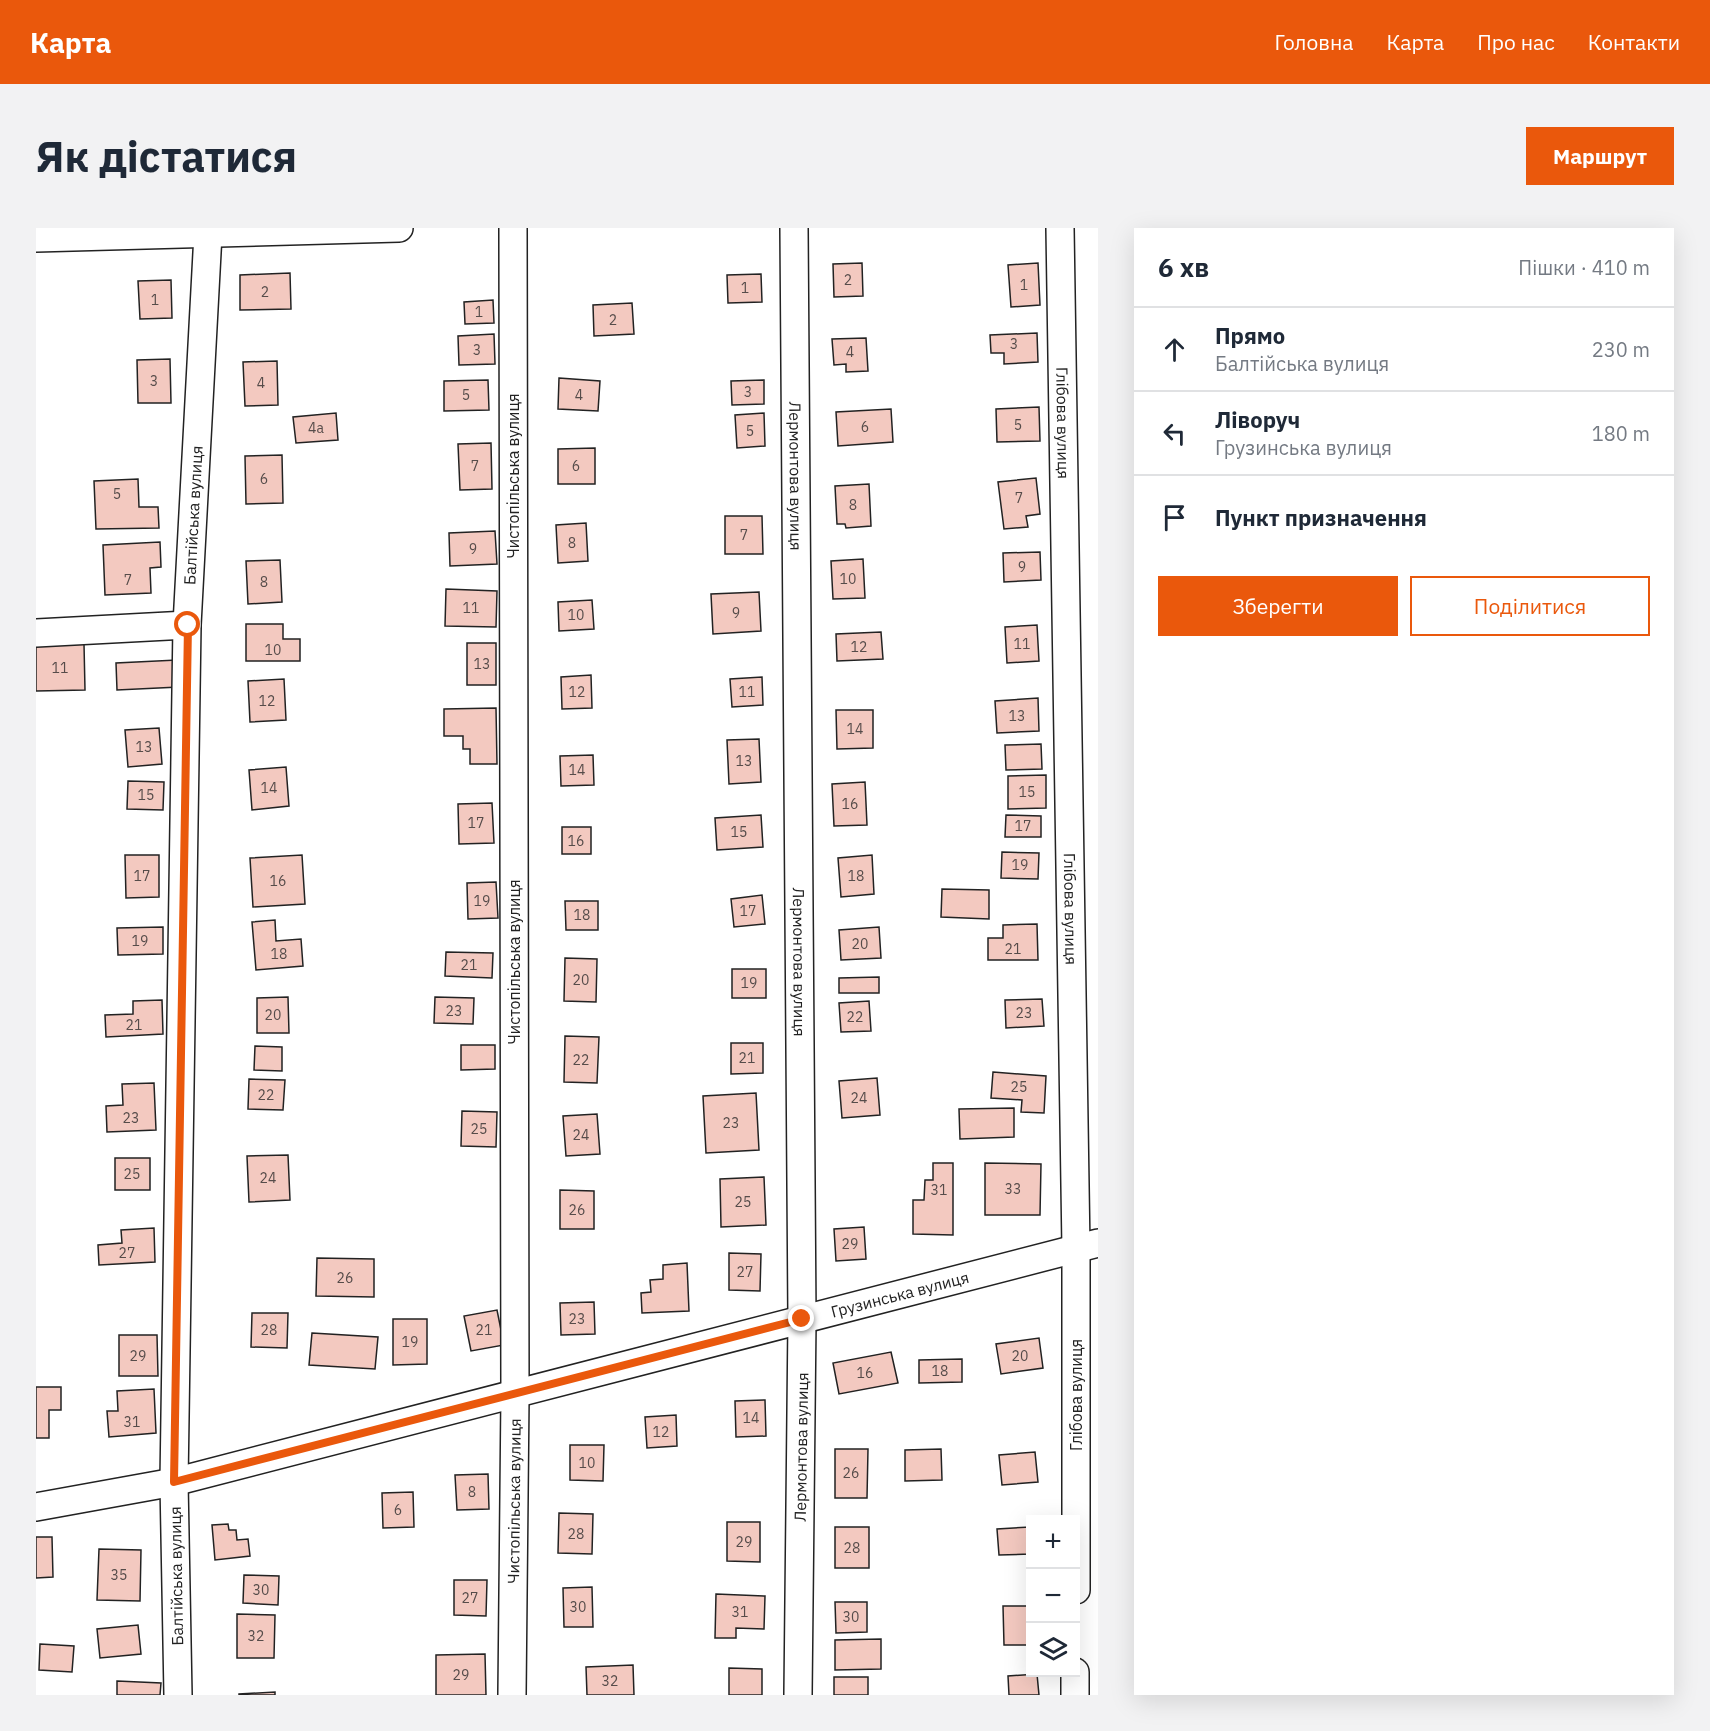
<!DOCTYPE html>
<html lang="uk">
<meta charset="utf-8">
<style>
:root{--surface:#fff;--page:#f2f2f3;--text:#1f2937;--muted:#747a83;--line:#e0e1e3;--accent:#ea580c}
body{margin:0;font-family:"IBM Plex Sans",sans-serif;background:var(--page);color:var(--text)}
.controls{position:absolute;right:18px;bottom:18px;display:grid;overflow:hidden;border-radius:0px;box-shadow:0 6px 24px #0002}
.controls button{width:54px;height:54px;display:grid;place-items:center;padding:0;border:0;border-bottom:2px solid var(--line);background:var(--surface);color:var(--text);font:30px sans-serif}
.stop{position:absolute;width:18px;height:18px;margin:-14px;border:4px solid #ea580c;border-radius:50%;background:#fff}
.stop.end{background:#ea580c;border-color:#fff;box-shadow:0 2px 6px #0008}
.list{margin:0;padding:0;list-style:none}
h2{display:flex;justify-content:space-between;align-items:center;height:78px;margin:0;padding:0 24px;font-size:26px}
h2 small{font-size:20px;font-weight:400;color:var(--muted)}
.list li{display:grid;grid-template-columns:39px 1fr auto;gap:18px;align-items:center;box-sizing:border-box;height:84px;padding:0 24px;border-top:2px solid var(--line)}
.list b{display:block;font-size:22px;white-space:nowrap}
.list p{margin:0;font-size:20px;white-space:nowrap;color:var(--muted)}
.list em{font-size:20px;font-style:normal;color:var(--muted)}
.actions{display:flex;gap:12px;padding:18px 24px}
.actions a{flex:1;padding:14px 0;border:2px solid var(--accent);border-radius:0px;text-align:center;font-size:21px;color:var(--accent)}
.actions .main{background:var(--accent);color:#fff}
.icon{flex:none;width:33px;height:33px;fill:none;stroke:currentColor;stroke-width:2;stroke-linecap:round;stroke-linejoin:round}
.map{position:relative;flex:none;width:1062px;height:1467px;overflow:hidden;border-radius:0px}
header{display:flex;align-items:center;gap:36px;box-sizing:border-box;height:84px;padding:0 30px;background:var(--accent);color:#fff}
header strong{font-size:28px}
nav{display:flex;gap:33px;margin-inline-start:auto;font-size:21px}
.intro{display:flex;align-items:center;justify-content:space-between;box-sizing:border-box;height:144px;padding:0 36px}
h1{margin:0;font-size:42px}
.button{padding:15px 27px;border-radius:0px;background:var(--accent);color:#fff;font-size:21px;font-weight:700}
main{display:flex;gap:36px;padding:0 36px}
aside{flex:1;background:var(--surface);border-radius:0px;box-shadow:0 6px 24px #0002}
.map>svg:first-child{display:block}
</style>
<header>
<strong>Карта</strong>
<nav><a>Головна</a><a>Карта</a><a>Про нас</a><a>Контакти</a></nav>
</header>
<div class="intro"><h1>Як дістатися</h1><a class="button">Маршрут</a></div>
<main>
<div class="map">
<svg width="1062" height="1467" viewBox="0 0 1062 1467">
<rect width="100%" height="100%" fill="#fff"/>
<path fill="#f3c9c0" stroke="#222" stroke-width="1.5" d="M826,35L827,68L798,69L797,36Z
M1002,35L1004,77L975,79L972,37Z
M254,45L255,81L204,82V47Z
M725,46L726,74L692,75L691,47Z
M135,52L136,90L104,91L102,53Z
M457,72L458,95L429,96L428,74Z
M596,75L598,106L558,108L557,77Z
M1001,105L1002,134L968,136V125H955L954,107Z
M458,106L459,136L423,137L422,108Z
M830,110L832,143L810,144V136L798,137L796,111Z
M134,131L135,175H102L101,132Z
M241,133L242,177L209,178L207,134Z
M523,150L564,153L562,183L522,181Z
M452,152L453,182L408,183V153Z
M728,152V176L696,177L695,153Z
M1003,179L1004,213L961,214L960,181Z
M855,181L857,214L802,218L800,184Z
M300,185L302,212L260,215L257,189Z
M728,185L729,218L701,220L699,187Z
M455,215L456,261L424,262L422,216Z
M559,220V256H522V221Z
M246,227L247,275L210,276L209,228Z
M1000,250L1004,286L990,288L992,299L968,301L962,254Z
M102,251L103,279H122L123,300L60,301L58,253Z
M833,256L835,298L810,300L809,296H801L799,258Z
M689,288H726L727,326H689Z
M550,295L552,333L522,335L520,297Z
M459,303L461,336L414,338L413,305Z
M124,314L125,339L114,340L115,365L69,367L67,317Z
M1004,324L1005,352L968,354L967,325Z
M827,331L829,370L797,371L795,333Z
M244,332L246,374L212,376L210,333Z
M410,361L461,363L460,399L409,398Z
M723,364L725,403L677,406L675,366Z
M556,372L558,401L523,403L522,374Z
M210,396H247V411H264V433H210Z
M1001,397L1003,433L971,435L969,399Z
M845,404L847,431L801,433L800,406Z
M431,415H460V457H431Z
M48,416L49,462L0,463V417Z
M141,432L143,459L81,462L80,435Z
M555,447L556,480L526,481L525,449Z
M726,449L727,477L696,479L694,451Z
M248,451L250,492L214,494L212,453Z
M1002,470L1003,503L961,505L959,473Z
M460,480L461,536H434V521H427V508H408V481Z
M800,482H837V520L801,521Z
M123,500L126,536L92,539L89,502Z
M723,511L725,554L693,556L691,512Z
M1005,516L1006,541L970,542L969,517Z
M557,527L558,557L525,558L524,528Z
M250,539L253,578L216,582L213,542Z
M1010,547V580L972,581V548Z
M92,553L128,554L127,582L91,581Z
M829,554L831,597L798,598L796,556Z
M456,575L458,615L423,616L422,576Z
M725,587L727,619L681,622L679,590Z
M970,587L1005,588V609H969Z
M526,599H555V626H526Z
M966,624L1003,625L1002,651L965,650Z
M89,627H123V669L90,670Z
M266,627L269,676L217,679L214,630Z
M836,627L838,666L805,669L802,630Z
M460,654L462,690L432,691L431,655Z
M906,661L953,662V691L905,689Z
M726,667L729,696L698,699L695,671Z
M529,673H562V702H530Z
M239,692L240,713L265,711L267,738L220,742L216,694Z
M1001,696L1002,732H952V710H967V697Z
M127,699V726L82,727L81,700Z
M843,699L845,730L805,732L803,702Z
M410,724L457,725L456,750L409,748Z
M529,730L561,731L560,774L528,773Z
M696,741H730V770H696Z
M843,749V765H803V750Z
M252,769L253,805H221V770Z
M399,769L438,770L437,796L398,795Z
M1006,771L1008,798L970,800L969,772Z
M126,772L127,806L70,809L69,787L97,786V773Z
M833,773L835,803L805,804L803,775Z
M529,808L563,809L561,855L528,854Z
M695,815H727V845L695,846Z
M425,817H459V841L425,842Z
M219,818L246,819V843L218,842Z
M957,844L1010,848L1008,885L985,884L986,872L955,870Z
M841,850L844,887L806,890L803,853Z
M213,851L249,852L247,882L212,881Z
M118,855L120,902L71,904L70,878L87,877L86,856Z
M720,865L723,922L670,925L667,868Z
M978,880V909L924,911L923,881Z
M426,883L461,884L460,919L425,918Z
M561,886L564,926L530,928L527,888Z
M252,927L254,972L213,974L211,928Z
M79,930H114V962H79Z
M897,935H917V1007L877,1006V972H888L889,952H897Z
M949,935L1005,936L1004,987H949Z
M728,949L730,997L685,999L684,951Z
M524,962L558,963V1001H524Z
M828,999L830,1031L800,1033L798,1001Z
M118,1000L119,1034L63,1037L62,1017L86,1015L85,1002Z
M693,1025L725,1026L724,1063L693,1062Z
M281,1030L338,1031V1069L280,1068Z
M651,1035L653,1083L606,1085L605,1065L615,1064L614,1052L627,1051V1037Z
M558,1074L559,1106L525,1107L524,1075Z
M461,1082L468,1117L435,1123L428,1088Z
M216,1085H252L251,1120L215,1119Z
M357,1091H391V1136L357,1137Z
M276,1105L342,1109L339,1141L273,1137Z
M83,1107H121L122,1148H83Z
M1003,1110L1007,1140L965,1146L960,1116Z
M855,1124L862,1155L803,1166L797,1135Z
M926,1131V1154L883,1155V1132Z
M0,1159H25V1182H13V1210H0Z
M118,1161L120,1205L73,1209L71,1183H82L81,1163Z
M729,1172L730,1208L700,1209L699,1173Z
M640,1187L641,1218L611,1220L609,1189Z
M534,1217H568L567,1253L534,1252Z
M799,1221H832L831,1270H799Z
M905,1221L906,1252L869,1253V1222Z
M999,1224L1002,1254L966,1257L963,1227Z
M452,1246L453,1281L421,1282L419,1247Z
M377,1264L378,1299L347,1300L346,1265Z
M523,1285L557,1286L556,1326L522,1325Z
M691,1294H724V1334L691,1333Z
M192,1296L193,1302H200L201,1312L212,1311L214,1328L179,1332L176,1297Z
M799,1299H833V1340H799Z
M994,1299V1326L963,1327L961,1301Z
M0,1309H16L17,1349L0,1350Z
M63,1321L105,1322L104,1373L61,1372Z
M208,1347L243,1348L242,1377L207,1375Z
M418,1352H451L450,1388L418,1387Z
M556,1359L557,1399H528L527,1360Z
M680,1366L729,1368L728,1401L700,1400V1410H679Z
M799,1374H831V1404L800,1405Z
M967,1378H994L992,1417H968Z
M201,1386L239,1387L238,1430H201Z
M102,1397L105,1426L64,1430L61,1401Z
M845,1411V1441L799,1442V1412Z
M4,1416L38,1418L36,1444L3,1442Z
M449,1426L450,1467H400V1427Z
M597,1437L598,1467H551L550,1439Z
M693,1440L726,1441V1467H693Z
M1001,1446L1003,1467H973L972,1448Z
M798,1449H832V1467H798Z
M81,1453L125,1455L124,1467H81Z
M239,1464V1467H203V1466Z"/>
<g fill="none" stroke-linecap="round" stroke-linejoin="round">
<g stroke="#222" stroke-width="30">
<g id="minor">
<path id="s1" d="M758,0L766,1091L762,1467"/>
<path id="s2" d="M1024,0L1040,1021V1362"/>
<path d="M0,10L363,0"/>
<path d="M0,405L151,397"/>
<path id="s3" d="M0,1279L138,1254L1062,1015"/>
<path id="s4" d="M142,1467L138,1254L151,397L172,6"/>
<path id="s5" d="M476,1467L479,1167L477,0"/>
<path d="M1039,1467V1444"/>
</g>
</g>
<use href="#minor" stroke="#fff" stroke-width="27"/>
</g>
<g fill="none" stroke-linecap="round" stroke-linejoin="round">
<path stroke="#ea580c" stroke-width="8" d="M152,397L138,1254L766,1091"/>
</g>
<g text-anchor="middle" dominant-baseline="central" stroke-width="4.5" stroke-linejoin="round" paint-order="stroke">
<g font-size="14" fill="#564c4a">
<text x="812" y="52">2</text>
<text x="988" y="57">1</text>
<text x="709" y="60">1</text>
<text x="229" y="64">2</text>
<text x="119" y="72">1</text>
<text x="443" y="84">1</text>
<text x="577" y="92">2</text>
<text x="978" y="116">3</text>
<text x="441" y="122">3</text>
<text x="814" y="124">4</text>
<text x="118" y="153">3</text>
<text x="225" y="155">4</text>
<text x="712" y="164">3</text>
<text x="430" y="167">5</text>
<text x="543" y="167">4</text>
<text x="982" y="197">5</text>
<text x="829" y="199">6</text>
<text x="280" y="200">4а</text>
<text x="714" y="203">5</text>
<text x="439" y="238">7</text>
<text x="540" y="238">6</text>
<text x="228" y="251">6</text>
<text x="81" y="266">5</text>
<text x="983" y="270">7</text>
<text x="817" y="277">8</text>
<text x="708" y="307">7</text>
<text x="536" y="315">8</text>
<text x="437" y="321">9</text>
<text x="986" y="339">9</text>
<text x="812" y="351">10</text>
<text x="92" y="352">7</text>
<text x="228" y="354">8</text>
<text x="435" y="380">11</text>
<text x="700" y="385">9</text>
<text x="540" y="387">10</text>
<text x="986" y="416">11</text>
<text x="823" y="419">12</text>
<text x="237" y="422">10</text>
<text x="446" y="436">13</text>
<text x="24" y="440">11</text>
<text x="541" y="464">12</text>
<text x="711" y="464">11</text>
<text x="231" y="473">12</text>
<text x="981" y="488">13</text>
<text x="819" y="501">14</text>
<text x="108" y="519">13</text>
<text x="708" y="533">13</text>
<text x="541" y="542">14</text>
<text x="233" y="560">14</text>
<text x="991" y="564">15</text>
<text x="110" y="567">15</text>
<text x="814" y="576">16</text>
<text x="440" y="595">17</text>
<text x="987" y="598">17</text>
<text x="703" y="604">15</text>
<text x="540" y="613">16</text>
<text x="984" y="637">19</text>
<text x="106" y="648">17</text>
<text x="820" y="648">18</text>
<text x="242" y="653">16</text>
<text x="446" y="673">19</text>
<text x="712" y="683">17</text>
<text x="546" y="687">18</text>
<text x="104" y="713">19</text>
<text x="824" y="716">20</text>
<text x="977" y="721">21</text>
<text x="243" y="726">18</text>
<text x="433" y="737">21</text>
<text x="545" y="752">20</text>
<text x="713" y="755">19</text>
<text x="418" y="783">23</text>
<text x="988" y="785">23</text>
<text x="237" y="787">20</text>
<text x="819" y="789">22</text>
<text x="98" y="797">21</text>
<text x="711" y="830">21</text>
<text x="545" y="832">22</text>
<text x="983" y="859">25</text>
<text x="230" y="867">22</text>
<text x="823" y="870">24</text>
<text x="95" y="890">23</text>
<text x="695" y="895">23</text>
<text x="443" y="901">25</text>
<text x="545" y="907">24</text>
<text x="96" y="946">25</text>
<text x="232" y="950">24</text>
<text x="977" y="961">33</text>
<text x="903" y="962">31</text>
<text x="707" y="974">25</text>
<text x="541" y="982">26</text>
<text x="814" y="1016">29</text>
<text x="91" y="1025">27</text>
<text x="709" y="1044">27</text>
<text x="309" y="1050">26</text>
<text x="541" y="1091">23</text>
<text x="233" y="1102">28</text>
<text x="448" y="1102">21</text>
<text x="374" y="1114">19</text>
<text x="102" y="1128">29</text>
<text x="984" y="1128">20</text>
<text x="904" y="1143">18</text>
<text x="829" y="1145">16</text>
<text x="715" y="1190">14</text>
<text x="96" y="1194">31</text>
<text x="625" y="1204">12</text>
<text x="551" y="1235">10</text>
<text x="815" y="1245">26</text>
<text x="436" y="1264">8</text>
<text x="362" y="1282">6</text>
<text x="540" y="1306">28</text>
<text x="708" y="1314">29</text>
<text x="816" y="1320">28</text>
<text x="83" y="1347">35</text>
<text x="225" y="1362">30</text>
<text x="434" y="1370">27</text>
<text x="542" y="1379">30</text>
<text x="704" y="1384">31</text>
<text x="815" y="1389">30</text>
<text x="220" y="1408">32</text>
<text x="425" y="1447">29</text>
<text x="574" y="1453">32</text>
</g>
<g font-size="16" fill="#222" stroke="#fff">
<text stroke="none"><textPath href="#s2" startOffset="195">Глібова вулиця</textPath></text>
<text transform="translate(477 248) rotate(-90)">Чистопільська вулиця</text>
<text stroke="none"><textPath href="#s1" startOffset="248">Лермонтова вулиця</textPath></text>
<text stroke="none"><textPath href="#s4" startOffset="1180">Балтійська вулиця</textPath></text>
<text stroke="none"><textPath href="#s2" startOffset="681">Глібова вулиця</textPath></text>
<text transform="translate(478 734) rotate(-90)">Чистопільська вулиця</text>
<text stroke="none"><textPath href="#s1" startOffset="734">Лермонтова вулиця</textPath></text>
<text stroke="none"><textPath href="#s3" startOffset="890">Грузинська вулиця</textPath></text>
<text transform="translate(1040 1167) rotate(-90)">Глібова вулиця</text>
<text transform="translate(765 1219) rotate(-89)">Лермонтова вулиця</text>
<text stroke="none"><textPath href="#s5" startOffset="194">Чистопільська вулиця</textPath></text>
<text transform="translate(140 1348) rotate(-91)">Балтійська вулиця</text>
</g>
</g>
</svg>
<div class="controls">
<button>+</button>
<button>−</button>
<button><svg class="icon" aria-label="layers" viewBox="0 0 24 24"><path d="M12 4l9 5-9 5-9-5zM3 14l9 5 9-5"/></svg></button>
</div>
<div class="stop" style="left:152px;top:397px"></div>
<div class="stop end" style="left:766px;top:1091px"></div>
</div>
<aside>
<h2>6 хв<small>Пішки · 410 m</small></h2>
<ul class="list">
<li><svg class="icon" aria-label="ahead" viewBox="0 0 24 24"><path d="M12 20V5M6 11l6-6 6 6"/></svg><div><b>Прямо</b><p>Балтійська вулиця</p></div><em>230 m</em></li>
<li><svg class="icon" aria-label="left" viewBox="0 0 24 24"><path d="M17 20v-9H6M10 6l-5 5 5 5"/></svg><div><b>Ліворуч</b><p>Грузинська вулиця</p></div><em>180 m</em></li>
<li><svg class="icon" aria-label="arrive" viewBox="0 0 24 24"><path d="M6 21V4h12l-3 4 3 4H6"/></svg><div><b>Пункт призначення</b></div></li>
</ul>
<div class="actions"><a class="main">Зберегти</a><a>Поділитися</a></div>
</aside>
</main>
